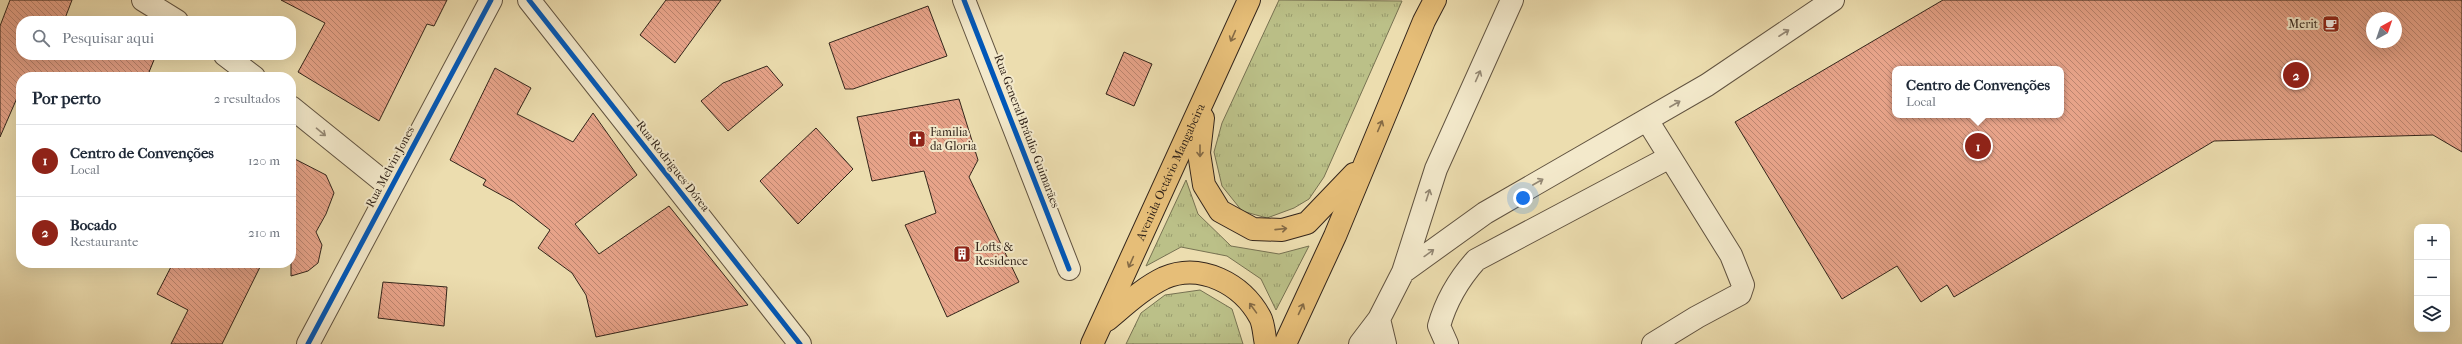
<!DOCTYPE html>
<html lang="pt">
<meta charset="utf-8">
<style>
:root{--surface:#fff;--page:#f6f6f7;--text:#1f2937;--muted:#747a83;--line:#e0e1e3;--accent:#8f2418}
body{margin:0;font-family:"IM FELL French Canon",serif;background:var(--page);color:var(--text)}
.controls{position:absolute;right:12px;bottom:12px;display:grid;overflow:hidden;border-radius:8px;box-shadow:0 4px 16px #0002}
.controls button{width:36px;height:36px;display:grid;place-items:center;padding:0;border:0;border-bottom:1px solid var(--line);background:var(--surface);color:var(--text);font:20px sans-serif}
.compass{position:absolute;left:2366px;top:12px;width:36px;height:36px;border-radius:50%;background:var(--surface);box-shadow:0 4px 16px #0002;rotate:40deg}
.you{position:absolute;left:1523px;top:198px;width:14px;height:14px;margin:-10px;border:3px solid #fff;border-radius:50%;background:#1a73e8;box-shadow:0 0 0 6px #1a73e833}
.badge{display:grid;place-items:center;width:26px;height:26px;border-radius:50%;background:var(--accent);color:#fff;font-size:13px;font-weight:700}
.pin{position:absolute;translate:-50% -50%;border:2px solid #fff;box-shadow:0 1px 4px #0006}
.popup{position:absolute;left:1892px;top:66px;width:172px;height:52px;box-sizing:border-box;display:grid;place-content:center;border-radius:8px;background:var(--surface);filter:drop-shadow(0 1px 3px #0005);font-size:13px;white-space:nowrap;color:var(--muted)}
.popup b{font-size:15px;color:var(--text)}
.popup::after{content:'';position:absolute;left:50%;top:100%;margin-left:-8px;border:8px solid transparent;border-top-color:var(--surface)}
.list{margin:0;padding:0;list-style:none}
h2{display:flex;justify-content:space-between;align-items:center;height:52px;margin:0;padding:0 16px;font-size:17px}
h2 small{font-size:13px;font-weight:400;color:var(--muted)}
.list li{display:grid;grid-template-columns:26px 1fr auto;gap:12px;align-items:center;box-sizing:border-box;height:72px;padding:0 16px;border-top:1px solid var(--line)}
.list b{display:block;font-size:15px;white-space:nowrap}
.list p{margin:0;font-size:13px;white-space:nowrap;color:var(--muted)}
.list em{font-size:13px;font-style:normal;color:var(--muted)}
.icon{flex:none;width:22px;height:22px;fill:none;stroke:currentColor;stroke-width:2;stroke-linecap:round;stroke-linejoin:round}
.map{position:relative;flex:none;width:2462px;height:344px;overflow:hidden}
.search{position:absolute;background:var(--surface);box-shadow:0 4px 16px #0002;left:16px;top:16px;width:280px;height:44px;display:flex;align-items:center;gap:10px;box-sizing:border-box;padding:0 14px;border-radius:16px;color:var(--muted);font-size:15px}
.panel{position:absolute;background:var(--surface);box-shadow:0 4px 16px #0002;left:16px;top:72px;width:280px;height:196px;border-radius:16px}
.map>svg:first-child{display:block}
</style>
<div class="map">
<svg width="2462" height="344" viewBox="0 0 2462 344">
<defs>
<pattern id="grass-tufts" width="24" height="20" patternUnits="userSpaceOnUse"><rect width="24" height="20" fill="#bbc088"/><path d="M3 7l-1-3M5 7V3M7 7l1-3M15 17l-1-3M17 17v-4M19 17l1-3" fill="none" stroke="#999c6e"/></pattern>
<pattern id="building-back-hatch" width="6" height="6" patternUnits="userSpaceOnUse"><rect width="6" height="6" fill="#e7a389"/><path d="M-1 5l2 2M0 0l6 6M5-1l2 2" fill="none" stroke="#bc856f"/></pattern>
</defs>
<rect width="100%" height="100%" fill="#ecddaf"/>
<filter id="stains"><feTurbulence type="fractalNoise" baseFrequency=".005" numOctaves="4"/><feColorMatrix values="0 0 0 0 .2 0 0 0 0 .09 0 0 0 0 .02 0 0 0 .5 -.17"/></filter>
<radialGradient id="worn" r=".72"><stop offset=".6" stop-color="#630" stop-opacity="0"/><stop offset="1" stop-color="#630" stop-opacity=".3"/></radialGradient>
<path fill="url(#grass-tufts)" stroke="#777252" d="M1279,0L1402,1L1324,177L1309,199L1294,208L1267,218L1242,211L1222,186L1214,152L1222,123Z
M1186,180L1198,214L1231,246L1279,254L1309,246L1276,310L1261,279L1227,256L1181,247L1146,266Z
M1200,290L1232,309L1243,344H1126L1141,313L1165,295Z"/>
<path fill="url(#building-back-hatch)" stroke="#33251b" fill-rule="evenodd" d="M10,0H72L64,21H21V55H156L147,77H21V100L17,98L0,137V26Z
M281,0H447L434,26L427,24L379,121L298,72L325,23Z
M666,0H721L675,63L640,35Z
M1943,0H2462V152L2433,135L2214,141L1954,297L1947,285L1921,302L1897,266L1842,299L1735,122ZM2372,18H2396V42H2372ZM1895,69H2061V115H1895Z
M928,6L947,56L853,89H845L829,43Z
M1124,52L1152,64L1134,106L1106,94Z
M767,66L783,85L728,131L701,101L723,83Z
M495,68L531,88L517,114L573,142L593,113L637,175L575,224L599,254L669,206L748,305L596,337L586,295L572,273L538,248L550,230L514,202L483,185L486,180L450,160Z
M959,99L978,160L969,177L1019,282L947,317L905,225L936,213L924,171L872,181L857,117Z
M816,128L853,169L798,224L760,181Z
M291,157L326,175L334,193L326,214L316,232L322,245L318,263L308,271L291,276Z
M173,263H262L222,344H171L188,310L157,294Z
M383,282L447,287L444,326L378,318Z"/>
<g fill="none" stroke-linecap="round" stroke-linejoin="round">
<g stroke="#615340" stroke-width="24">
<path id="minor" d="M143,0L177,21
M529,0L800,344
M964,0L1069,269
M225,55L254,77
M291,107L390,187
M1647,120L1731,255L1743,285L1740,294L1697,317L1653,344
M1403,272L1436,169L1512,0
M1379,319L1385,344
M308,344L491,0
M1360,344L1379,319L1403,272L1485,213L1707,85L1833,0
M1447,344L1439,326C1446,301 1459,279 1476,260L1670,157"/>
</g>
<g stroke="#33251b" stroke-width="24">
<g id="major">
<path d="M1203,118L1199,153L1204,185L1220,211L1253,229L1282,230L1307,223L1354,174"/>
<path d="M1107,320C1124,306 1143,288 1164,278C1201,262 1242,284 1260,317C1264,324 1264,336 1266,344"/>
<path id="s1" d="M1092,344L1249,0"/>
<path d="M1285,344L1335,236L1424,21L1435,0"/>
</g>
</g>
<use href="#minor" stroke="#f3e9cb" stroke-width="22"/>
<use href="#major" stroke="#e6be78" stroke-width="22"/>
<g stroke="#f3e9cb" stroke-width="8">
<path id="cycleway" d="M529,0L800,344
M964,0L1069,269
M308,344L491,0"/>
</g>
<use href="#cycleway" stroke="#0057b8" stroke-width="5"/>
</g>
<defs><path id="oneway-shaft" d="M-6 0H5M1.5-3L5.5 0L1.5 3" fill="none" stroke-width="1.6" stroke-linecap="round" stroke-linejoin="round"/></defs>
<g stroke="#938773">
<use href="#oneway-shaft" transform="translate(1784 33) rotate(-33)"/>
<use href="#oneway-shaft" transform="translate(1478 76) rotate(-66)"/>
<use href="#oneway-shaft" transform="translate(1675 104) rotate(-30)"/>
<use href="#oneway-shaft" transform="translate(321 132) rotate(40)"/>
<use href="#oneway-shaft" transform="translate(1538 182) rotate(-30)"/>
<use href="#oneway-shaft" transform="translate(1428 195) rotate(-72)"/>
<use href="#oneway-shaft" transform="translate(1429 253) rotate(-36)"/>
</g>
<g stroke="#846a45">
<use href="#oneway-shaft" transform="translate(1233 36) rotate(114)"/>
<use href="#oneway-shaft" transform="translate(1380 126) rotate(-67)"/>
<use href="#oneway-shaft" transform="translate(1200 151) rotate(90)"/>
<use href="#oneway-shaft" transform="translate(1281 229) rotate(-6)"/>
<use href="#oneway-shaft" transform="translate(1131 262) rotate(114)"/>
<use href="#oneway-shaft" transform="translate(1253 308) rotate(-126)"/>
<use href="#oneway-shaft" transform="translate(1301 309) rotate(-65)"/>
</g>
<defs>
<g id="cafe-square" transform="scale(0.9)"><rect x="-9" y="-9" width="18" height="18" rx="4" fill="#8f2418" stroke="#f3e9cb"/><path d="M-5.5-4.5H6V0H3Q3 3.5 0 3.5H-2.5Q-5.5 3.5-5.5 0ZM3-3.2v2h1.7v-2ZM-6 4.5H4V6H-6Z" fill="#fff"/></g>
<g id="church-square" transform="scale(0.9)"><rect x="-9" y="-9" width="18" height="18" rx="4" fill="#8f2418" stroke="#f3e9cb"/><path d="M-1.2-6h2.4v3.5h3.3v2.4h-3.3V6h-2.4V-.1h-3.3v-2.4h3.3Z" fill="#fff"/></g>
<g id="building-square" transform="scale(0.9)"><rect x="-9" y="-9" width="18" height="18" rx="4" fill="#8f2418" stroke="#f3e9cb"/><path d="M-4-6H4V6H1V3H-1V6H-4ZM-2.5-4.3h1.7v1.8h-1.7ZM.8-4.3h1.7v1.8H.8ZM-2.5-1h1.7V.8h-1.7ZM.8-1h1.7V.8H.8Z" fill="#fff"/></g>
</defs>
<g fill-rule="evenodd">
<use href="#cafe-square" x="2331" y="24"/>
<use href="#church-square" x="917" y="139"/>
<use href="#building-square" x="962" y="254"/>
</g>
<g text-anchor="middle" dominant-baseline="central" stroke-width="4" stroke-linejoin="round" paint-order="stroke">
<g font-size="12" fill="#33251b" stroke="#f3e9cb" text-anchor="start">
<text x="2318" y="24" text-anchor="end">Merit</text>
<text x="930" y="132">Familia<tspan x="930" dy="14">da Gloria</tspan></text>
<text x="975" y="247">Lofts &amp;<tspan x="975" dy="14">Residence</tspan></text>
</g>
<g font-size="12" fill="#33251b" stroke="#f3e9cb">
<text transform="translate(1027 131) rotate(69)">Rua General Bráulio Guimarães</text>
<text transform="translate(673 166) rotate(52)">Rua Rodrigues Dórea</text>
<text transform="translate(390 167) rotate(-62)">Rua Melvin Jones</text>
<text stroke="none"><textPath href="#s1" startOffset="189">Avenida Octávio Mangabeira</textPath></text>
</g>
</g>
<rect width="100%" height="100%" filter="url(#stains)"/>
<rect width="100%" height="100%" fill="url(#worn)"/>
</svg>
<div class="controls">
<button>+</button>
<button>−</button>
<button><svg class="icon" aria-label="layers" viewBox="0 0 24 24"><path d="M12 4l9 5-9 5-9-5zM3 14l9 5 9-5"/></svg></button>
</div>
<svg class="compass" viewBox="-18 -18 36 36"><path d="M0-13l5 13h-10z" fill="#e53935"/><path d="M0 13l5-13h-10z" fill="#747a83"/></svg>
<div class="you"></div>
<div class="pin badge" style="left:1978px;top:146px">1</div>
<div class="popup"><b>Centro de Convenções</b>Local</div>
<div class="pin badge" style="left:2296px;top:75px">2</div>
<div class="search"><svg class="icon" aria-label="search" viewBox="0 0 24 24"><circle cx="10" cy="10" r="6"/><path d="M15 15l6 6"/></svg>Pesquisar aqui</div>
<section class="panel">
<h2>Por perto<small>2 resultados</small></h2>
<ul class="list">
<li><span class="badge">1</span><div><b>Centro de Convenções</b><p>Local</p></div><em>120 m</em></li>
<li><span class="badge">2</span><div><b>Bocado</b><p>Restaurante</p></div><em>210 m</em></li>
</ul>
</section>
</div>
